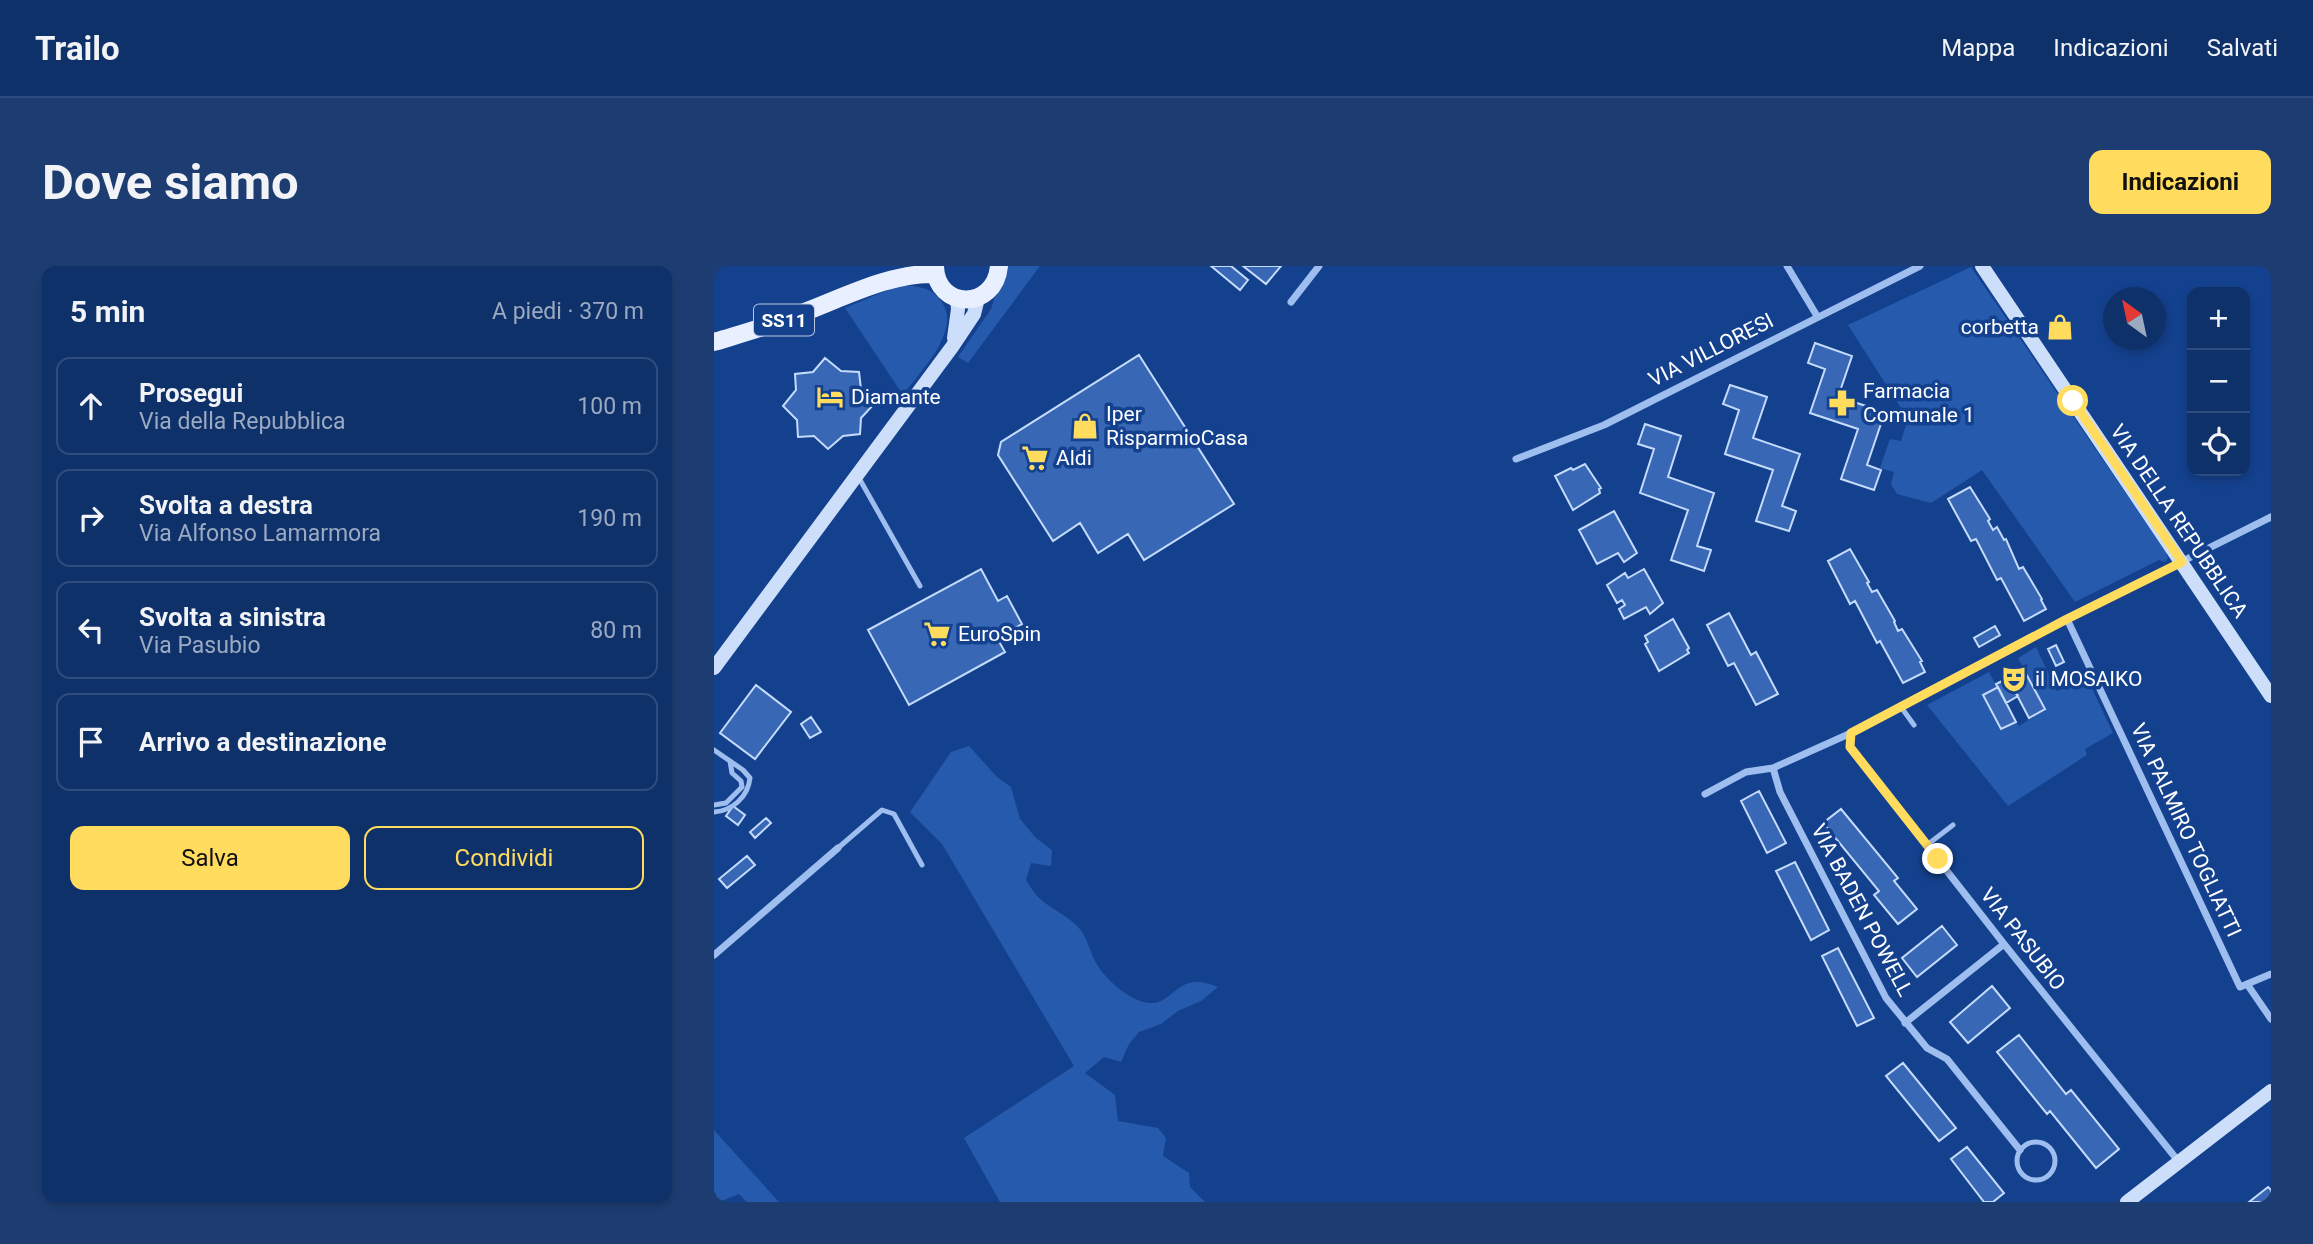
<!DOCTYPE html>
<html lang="it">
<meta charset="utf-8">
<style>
:root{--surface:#0f316a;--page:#1d3d72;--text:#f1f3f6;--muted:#9ba9c1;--line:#2f4c7e;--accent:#ffdb5e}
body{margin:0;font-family:Roboto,sans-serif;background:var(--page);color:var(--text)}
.controls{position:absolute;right:21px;top:21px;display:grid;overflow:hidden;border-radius:14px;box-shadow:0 4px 10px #0003}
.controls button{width:63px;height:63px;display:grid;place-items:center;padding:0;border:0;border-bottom:2px solid var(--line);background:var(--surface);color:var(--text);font:35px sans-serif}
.compass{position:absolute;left:1389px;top:21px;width:63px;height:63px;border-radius:50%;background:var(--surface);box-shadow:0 4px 10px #0003;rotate:327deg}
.stop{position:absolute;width:21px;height:21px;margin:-16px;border:5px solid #ffdb5e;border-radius:50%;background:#fff}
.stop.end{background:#ffdb5e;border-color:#fff;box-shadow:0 2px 7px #0008}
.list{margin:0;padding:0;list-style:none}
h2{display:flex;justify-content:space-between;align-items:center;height:91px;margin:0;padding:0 28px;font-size:30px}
h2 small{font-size:23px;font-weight:400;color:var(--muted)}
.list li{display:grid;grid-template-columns:46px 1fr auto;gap:21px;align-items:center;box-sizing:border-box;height:98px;margin:0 14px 14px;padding:0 14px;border:2px solid var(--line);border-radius:14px}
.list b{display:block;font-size:26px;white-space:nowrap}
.list p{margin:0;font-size:23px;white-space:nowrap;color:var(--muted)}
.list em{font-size:23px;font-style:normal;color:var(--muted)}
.actions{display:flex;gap:14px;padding:21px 28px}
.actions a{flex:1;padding:16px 0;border:2px solid var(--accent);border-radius:14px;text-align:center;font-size:24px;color:var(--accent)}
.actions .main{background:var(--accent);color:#111}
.icon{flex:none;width:38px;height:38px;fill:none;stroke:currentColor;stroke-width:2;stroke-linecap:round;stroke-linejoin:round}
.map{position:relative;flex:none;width:1557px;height:936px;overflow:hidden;border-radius:14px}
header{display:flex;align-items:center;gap:42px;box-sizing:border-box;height:98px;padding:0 35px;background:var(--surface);border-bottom:2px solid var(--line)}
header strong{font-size:33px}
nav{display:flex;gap:38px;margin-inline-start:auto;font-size:24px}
.intro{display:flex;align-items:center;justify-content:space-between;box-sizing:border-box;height:168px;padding:0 42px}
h1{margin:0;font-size:49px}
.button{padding:18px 32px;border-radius:14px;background:var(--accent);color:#111;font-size:24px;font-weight:700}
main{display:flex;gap:42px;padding:0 42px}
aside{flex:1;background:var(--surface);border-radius:14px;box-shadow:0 4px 10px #0003}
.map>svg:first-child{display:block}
</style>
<header>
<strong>Trailo</strong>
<nav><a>Mappa</a><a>Indicazioni</a><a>Salvati</a></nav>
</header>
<div class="intro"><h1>Dove siamo</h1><a class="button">Indicazioni</a></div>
<main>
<aside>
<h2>5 min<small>A piedi · 370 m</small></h2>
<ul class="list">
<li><svg class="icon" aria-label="ahead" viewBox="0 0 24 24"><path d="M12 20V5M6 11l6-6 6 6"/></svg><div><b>Prosegui</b><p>Via della Repubblica</p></div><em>100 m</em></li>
<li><svg class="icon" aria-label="right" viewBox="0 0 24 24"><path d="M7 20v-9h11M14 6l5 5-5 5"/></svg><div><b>Svolta a destra</b><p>Via Alfonso Lamarmora</p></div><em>190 m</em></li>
<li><svg class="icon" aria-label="left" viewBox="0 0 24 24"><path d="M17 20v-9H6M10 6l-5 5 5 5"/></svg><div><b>Svolta a sinistra</b><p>Via Pasubio</p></div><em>80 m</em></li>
<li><svg class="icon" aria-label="arrive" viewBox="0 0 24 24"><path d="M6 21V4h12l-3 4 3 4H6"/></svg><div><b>Arrivo a destinazione</b></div></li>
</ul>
<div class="actions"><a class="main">Salva</a><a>Condividi</a></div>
</aside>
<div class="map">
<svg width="1557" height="936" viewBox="0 0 1557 936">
<rect width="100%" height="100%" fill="#14418e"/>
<path fill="#265aad" d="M291,0H326L254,97L244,91L277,43Z
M1257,1L1452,286L1454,292L1451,296L1445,294L1361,336L1268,204L1217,237L1183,228L1177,218L1180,206L1166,202L1176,173L1187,175L1194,153L1134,59Z
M186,19C204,20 219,21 229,38C246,66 206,106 189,129L131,42Z
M1322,381L1343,425L1372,410L1399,467L1371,483L1373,489L1294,540L1213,439L1275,406L1283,421L1269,429L1287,463L1302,456L1305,460L1331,444L1304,392Z
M255,480L283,511L297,521L306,553L322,572L338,584L337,600L317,597L312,614C316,620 320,627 325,632C337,643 353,649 364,661C373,670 375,684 381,695C389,711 416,736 435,737C461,739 462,703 504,721L487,735L464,745L447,758L425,766L415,778L407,796L390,791L371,807L401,829L404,855L444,862L452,872L449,890L475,907L476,921L491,936H286L250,872L360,800L228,578L196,546L237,486Z
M0,864L65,936H33L25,928L5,936L0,932Z"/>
<path fill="#3868b5" stroke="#c5dbfc" stroke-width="2" d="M497,0H517L534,14L526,24Z
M529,0H567L552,18Z
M1101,77L1138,90L1124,131L1171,146L1153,199L1167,204L1160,224L1127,213L1144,163L1096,147L1111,103L1094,97Z
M425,89L520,238L430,294L414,268L384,287L366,257L339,275L284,189L287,176Z
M111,92L127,105L145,106L147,123L161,137L147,152L146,168L129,170L114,183L100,170L84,171L83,154L69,140L82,124L81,108L99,106Z
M1016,119L1053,131L1039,172L1086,188L1068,240L1082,245L1075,265L1042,255L1059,204L1011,188L1025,144L1009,138Z
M931,158L967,170L954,211L1000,227L983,280L997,284L990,305L957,294L974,244L926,227L940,183L924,178Z
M871,198L887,222L885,223L886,227L859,244L841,210L857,202L859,204Z
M1256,221L1276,253L1274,255L1279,264L1283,261L1290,274L1292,273L1305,303L1309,301L1328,333L1327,334L1332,343L1310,355L1287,312L1283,314L1262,273L1257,275L1234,233Z
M900,245L923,287L910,296L904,287L883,298L865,264Z
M1136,283L1155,316L1153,317L1158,326L1163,324L1181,355L1180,356L1184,365L1188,363L1208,395L1206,396L1211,406L1189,417L1166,375L1163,377L1141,335L1136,338L1114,295Z
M267,303L284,335L293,330L308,358L283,372L291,386L195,439L154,364Z
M930,303L949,337L936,348L932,341L910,353L905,343L911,339L908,334L903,337L893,319L911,307L914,312Z
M1015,347L1037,389L1042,386L1064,428L1042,439L1020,397L1014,400L993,359Z
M959,353L975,382L973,384L975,387L945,405L931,378L934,376L931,370Z
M1281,360L1286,369L1265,381L1260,372Z
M1342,379L1350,396L1342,400L1334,383Z
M1310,404L1331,443L1315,452L1294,412Z
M1294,412L1304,430L1292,437L1282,418Z
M42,419L77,446L41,493L6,467Z
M1284,421L1302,456L1287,463L1269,429Z
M97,451L107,466L96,472L87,458Z
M1045,525L1072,577L1053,587L1027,535Z
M19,540L31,549L24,559L12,550Z
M1127,543L1184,612L1180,615L1203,643L1184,658L1160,629L1165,625L1109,557Z
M52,552L57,557L41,572L36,566Z
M33,590L41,599L13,622L5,613Z
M1081,596L1115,664L1097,674L1062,605Z
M1228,660L1243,679L1203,711L1188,692Z
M1124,682L1160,752L1143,760L1108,690Z
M1278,720L1296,742L1254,777L1236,756Z
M1305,769L1352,828L1357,824L1405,883L1382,902L1336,845L1333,848L1283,786Z
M1189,797L1242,862L1225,875L1172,810Z
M1253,881L1290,927L1279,936H1270L1237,893Z
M1554,921L1557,924V936H1535Z"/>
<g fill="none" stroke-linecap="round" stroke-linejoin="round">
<path stroke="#9fbef0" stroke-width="5" d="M145,212L206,320
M1187,441L1200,459
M0,484L29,504L36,512C34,531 18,545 0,546
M0,539L12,537L28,521L27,515L18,507L16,495
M1213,579L1239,559
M124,582L168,544L180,548L208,599
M1303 895a19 19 0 1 1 38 0a19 19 0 1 1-38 0Z"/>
<path stroke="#9fbef0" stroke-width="7" d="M1073,0L1103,50
M577,36L605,0
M802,193L890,159L1206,0
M1353,353L1526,721L1557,708
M1137,467L1136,481L1290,678L1465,896
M1059,502L1066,526L1172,732L1213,782L1233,793L1306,884
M991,528L1032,506L1059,502L1137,467L1353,353L1557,251
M0,689L124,582
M1533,718L1557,753
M1191,757L1290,678"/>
<path stroke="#cddefb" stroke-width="14" d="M1268,0L1557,430
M240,72L244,43L243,32
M0,402L238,81L260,48L264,32
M1413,936L1557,825"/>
<path stroke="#e8f0ff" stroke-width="18" d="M221,0C222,44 281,45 285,0
M0,76C26,68 52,61 77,51C121,36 174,6 221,8"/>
</g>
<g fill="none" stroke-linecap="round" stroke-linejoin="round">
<path stroke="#ffdb5e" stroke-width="9" d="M1224,593L1136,481L1137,467L1353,353L1468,296L1359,135"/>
</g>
<defs>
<g id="shop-bare" transform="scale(2.1)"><path d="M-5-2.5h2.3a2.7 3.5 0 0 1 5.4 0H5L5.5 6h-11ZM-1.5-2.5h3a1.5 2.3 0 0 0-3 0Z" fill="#ffdb5e" stroke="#14418e" stroke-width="2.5" paint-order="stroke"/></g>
<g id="hotel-bare" transform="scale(2.1)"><path d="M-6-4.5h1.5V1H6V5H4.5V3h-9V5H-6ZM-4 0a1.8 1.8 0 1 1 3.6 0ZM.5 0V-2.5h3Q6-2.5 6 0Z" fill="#ffdb5e" stroke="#14418e" stroke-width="2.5" paint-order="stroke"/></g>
<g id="pharmacy-bare" transform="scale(2.1)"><path d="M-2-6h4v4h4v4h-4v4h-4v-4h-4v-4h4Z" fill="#ffdb5e" stroke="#14418e" stroke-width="2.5" paint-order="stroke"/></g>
<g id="supermarket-bare" transform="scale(2.1)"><path d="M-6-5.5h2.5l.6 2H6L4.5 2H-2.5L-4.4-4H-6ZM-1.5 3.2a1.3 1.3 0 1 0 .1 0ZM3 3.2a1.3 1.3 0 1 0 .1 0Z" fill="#ffdb5e" stroke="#14418e" stroke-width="2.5" paint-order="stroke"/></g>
<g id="theatre-bare" transform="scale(2.1)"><path d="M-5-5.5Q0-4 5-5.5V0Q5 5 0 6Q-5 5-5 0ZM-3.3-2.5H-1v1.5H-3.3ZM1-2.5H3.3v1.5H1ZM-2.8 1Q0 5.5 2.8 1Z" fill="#ffdb5e" stroke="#14418e" stroke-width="2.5" paint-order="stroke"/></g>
</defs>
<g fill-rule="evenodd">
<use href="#shop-bare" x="1346" y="61"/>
<use href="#hotel-bare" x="116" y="131"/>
<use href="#pharmacy-bare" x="1128" y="137"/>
<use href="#shop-bare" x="371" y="160"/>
<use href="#supermarket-bare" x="321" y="192"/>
<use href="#supermarket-bare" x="223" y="368"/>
<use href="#theatre-bare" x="1300" y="413"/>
</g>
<g text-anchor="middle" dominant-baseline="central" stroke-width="7" stroke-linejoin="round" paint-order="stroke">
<rect fill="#14418e" stroke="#b8c6dd" stroke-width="2" x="40" y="38.5" width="60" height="31" rx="5"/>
<g font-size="19" font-weight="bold" fill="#fff">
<text x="70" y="54">SS11</text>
</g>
<g font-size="21" fill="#fff" stroke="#14418e" text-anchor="start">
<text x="1325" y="61" text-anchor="end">corbetta</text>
<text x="1149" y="125">Farmacia<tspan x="1149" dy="24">Comunale 1</tspan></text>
<text x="137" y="131">Diamante</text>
<text x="392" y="148">Iper<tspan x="392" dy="24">RisparmioCasa</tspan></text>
<text x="342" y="192">Aldi</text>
<text x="244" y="368">EuroSpin</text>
<text x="1321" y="413">il MOSAIKO</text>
</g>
<g font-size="21" fill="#fff" stroke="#14418e">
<text transform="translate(997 84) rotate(-27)">VIA VILLORESI</text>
<text transform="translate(1465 255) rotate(56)">VIA DELLA REPUBBLICA</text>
<text transform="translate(1472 564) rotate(65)">VIA PALMIRO TOGLIATTI</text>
<text transform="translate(1148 644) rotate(62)">VIA BADEN POWELL</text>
<text transform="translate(1309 673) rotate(52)">VIA PASUBIO</text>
</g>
</g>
</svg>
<div class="controls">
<button>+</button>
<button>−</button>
<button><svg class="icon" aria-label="locate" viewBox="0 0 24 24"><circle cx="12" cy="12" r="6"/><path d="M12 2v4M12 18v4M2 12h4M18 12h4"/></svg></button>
</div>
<svg class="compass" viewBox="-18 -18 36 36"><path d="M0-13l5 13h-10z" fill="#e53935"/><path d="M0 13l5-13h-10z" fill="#9ba9c1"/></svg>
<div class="stop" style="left:1359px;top:135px"></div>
<div class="stop end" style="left:1224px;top:593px"></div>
</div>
</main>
